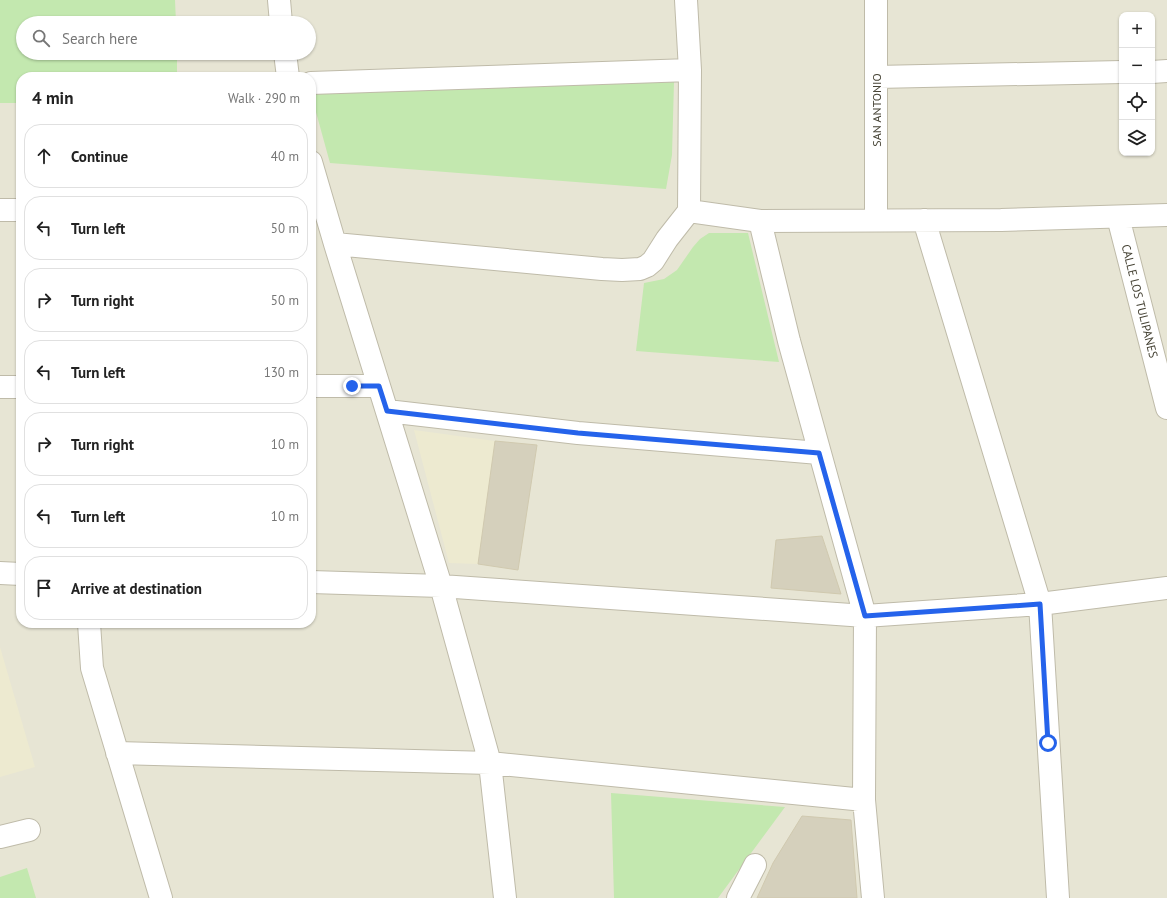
<!DOCTYPE html>
<meta charset="utf-8">
<style>
:root{--surface:#fff;--page:#f2f2f2;--text:#222;--muted:#767676;--line:#e0e0e0}
body{margin:0;font-family:"PT Sans",sans-serif;background:var(--page);color:var(--text)}
.controls{position:absolute;right:12px;top:12px;display:grid;overflow:hidden;border-radius:8px;box-shadow:0 1px 3px #0004}
.controls button{width:36px;height:36px;display:grid;place-items:center;padding:0;border:0;border-bottom:1px solid var(--line);background:var(--surface);color:var(--text);font:20px sans-serif}
.stop{position:absolute;width:12px;height:12px;margin:-9px;border:3px solid #2563eb;border-radius:50%;background:#fff}
.stop.end{background:#2563eb;border-color:#fff;box-shadow:0 1px 4px #0008}
.list{margin:0;padding:0;list-style:none}
h2{display:flex;justify-content:space-between;align-items:center;height:52px;margin:0;padding:0 16px;font-size:17px}
h2 small{font-size:13px;font-weight:400;color:var(--muted)}
.list li{display:grid;grid-template-columns:26px 1fr auto;gap:12px;align-items:center;box-sizing:border-box;height:64px;margin:0 8px 8px;padding:0 8px;border:1px solid var(--line);border-radius:16px}
.list b{display:block;font-size:15px;white-space:nowrap}
.list em{font-size:13px;font-style:normal;color:var(--muted)}
.icon{flex:none;width:22px;height:22px;fill:none;stroke:currentColor;stroke-width:2;stroke-linecap:round;stroke-linejoin:round}
.map{position:relative;flex:none;width:1167px;height:898px;overflow:hidden}
.search{position:absolute;background:var(--surface);box-shadow:0 1px 3px #0004;left:16px;top:16px;width:300px;height:44px;display:flex;align-items:center;gap:10px;box-sizing:border-box;padding:0 14px;border-radius:22px;color:var(--muted);font-size:15px}
.panel{position:absolute;background:var(--surface);box-shadow:0 1px 3px #0004;left:16px;top:72px;width:300px;height:556px;border-radius:16px}
.map>svg:first-child{display:block}
</style>
<div class="map">
<svg width="1167" height="898" viewBox="0 0 1167 898">
<rect width="100%" height="100%" fill="#f3f2e6"/>
<path fill="#e7e5d4" fill-rule="evenodd" d="M0,0H1167V898H0ZM1122,15H1152V153H1122ZM23,23H309V53H23ZM21,77H311V623H21Z"/>
<path fill="#edead0" d="M414,430L495,441L478,564L449,563Z
M0,647L35,767L0,777Z"/>
<path fill="#c3e8af" d="M0,0H175L176,23H23V53H177V77H21V103H0Z
M674,82L672,155L666,189L330,163L311,94Z
M709,233H748L779,362L636,351L644,283L664,279L677,270L693,247L700,239Z
M611,793L785,807L718,898H614Z
M27,868L36,898H0V877Z"/>
<path fill="#d5d0bc" stroke="#d0c9af" d="M495,441L537,445L518,570L478,564Z
M822,536L841,594L771,588L776,540Z
M802,816L851,820L857,898H757L773,863Z"/>
<g fill="none" stroke-linecap="round" stroke-linejoin="round">
<g stroke="#bfbba9" stroke-width="24">
<path id="minor" d="M279,0L281,23
M876,0V220
M285,53L288,77
M1152,72L1167,71
M876,77L1122,72
M311,83L690,70
M311,162L335,244L441,586L490,763L505,898
M0,210H21
M689,211L760,221L1001,220L1167,215
M1118,217L1167,408
M924,220L1040,604L1058,898
M760,221L789,341L865,616L864,800L873,898
M335,244L602,269L622,270L640,269L647,266L653,261L667,239L689,211L690,70L686,0
M311,386H379
M0,387H21
M387,411L578,433L819,453
M0,573L21,574
M311,582L441,586L865,616L1040,604L1167,588
M89,623L92,668L161,898
M117,753L490,763L864,800
M0,837L29,830
M738,898L755,865"/>
</g>
<use href="#minor" stroke="#fff" stroke-width="22"/>
</g>
<g fill="none" stroke-linecap="round" stroke-linejoin="round">
<path stroke="#2563eb" stroke-width="5" d="M352,386H379L387,411L578,433L819,453L865,616L1040,604L1048,743"/>
</g>
<g text-anchor="middle" dominant-baseline="central" stroke-width="3.5" stroke-linejoin="round" paint-order="stroke">
<g font-size="12" fill="#464335" stroke="#fff">
<text transform="translate(876 110) rotate(-90)">SAN ANTONIO</text>
<text transform="translate(1140 301) rotate(76)">CALLE LOS TULIPANES</text>
</g>
</g>
</svg>
<div class="controls">
<button>+</button>
<button>−</button>
<button><svg class="icon" aria-label="locate" viewBox="0 0 24 24"><circle cx="12" cy="12" r="6"/><path d="M12 2v4M12 18v4M2 12h4M18 12h4"/></svg></button>
<button><svg class="icon" aria-label="layers" viewBox="0 0 24 24"><path d="M12 4l9 5-9 5-9-5zM3 14l9 5 9-5"/></svg></button>
</div>
<div class="stop" style="left:1048px;top:743px"></div>
<div class="stop end" style="left:352px;top:386px"></div>
<div class="search"><svg class="icon" aria-label="search" viewBox="0 0 24 24"><circle cx="10" cy="10" r="6"/><path d="M15 15l6 6"/></svg>Search here</div>
<section class="panel">
<h2>4 min<small>Walk · 290 m</small></h2>
<ul class="list">
<li><svg class="icon" aria-label="ahead" viewBox="0 0 24 24"><path d="M12 20V5M6 11l6-6 6 6"/></svg><div><b>Continue</b></div><em>40 m</em></li>
<li><svg class="icon" aria-label="left" viewBox="0 0 24 24"><path d="M17 20v-9H6M10 6l-5 5 5 5"/></svg><div><b>Turn left</b></div><em>50 m</em></li>
<li><svg class="icon" aria-label="right" viewBox="0 0 24 24"><path d="M7 20v-9h11M14 6l5 5-5 5"/></svg><div><b>Turn right</b></div><em>50 m</em></li>
<li><svg class="icon" aria-label="left" viewBox="0 0 24 24"><path d="M17 20v-9H6M10 6l-5 5 5 5"/></svg><div><b>Turn left</b></div><em>130 m</em></li>
<li><svg class="icon" aria-label="right" viewBox="0 0 24 24"><path d="M7 20v-9h11M14 6l5 5-5 5"/></svg><div><b>Turn right</b></div><em>10 m</em></li>
<li><svg class="icon" aria-label="left" viewBox="0 0 24 24"><path d="M17 20v-9H6M10 6l-5 5 5 5"/></svg><div><b>Turn left</b></div><em>10 m</em></li>
<li><svg class="icon" aria-label="arrive" viewBox="0 0 24 24"><path d="M6 21V4h12l-3 4 3 4H6"/></svg><div><b>Arrive at destination</b></div></li>
</ul>
</section>
</div>
